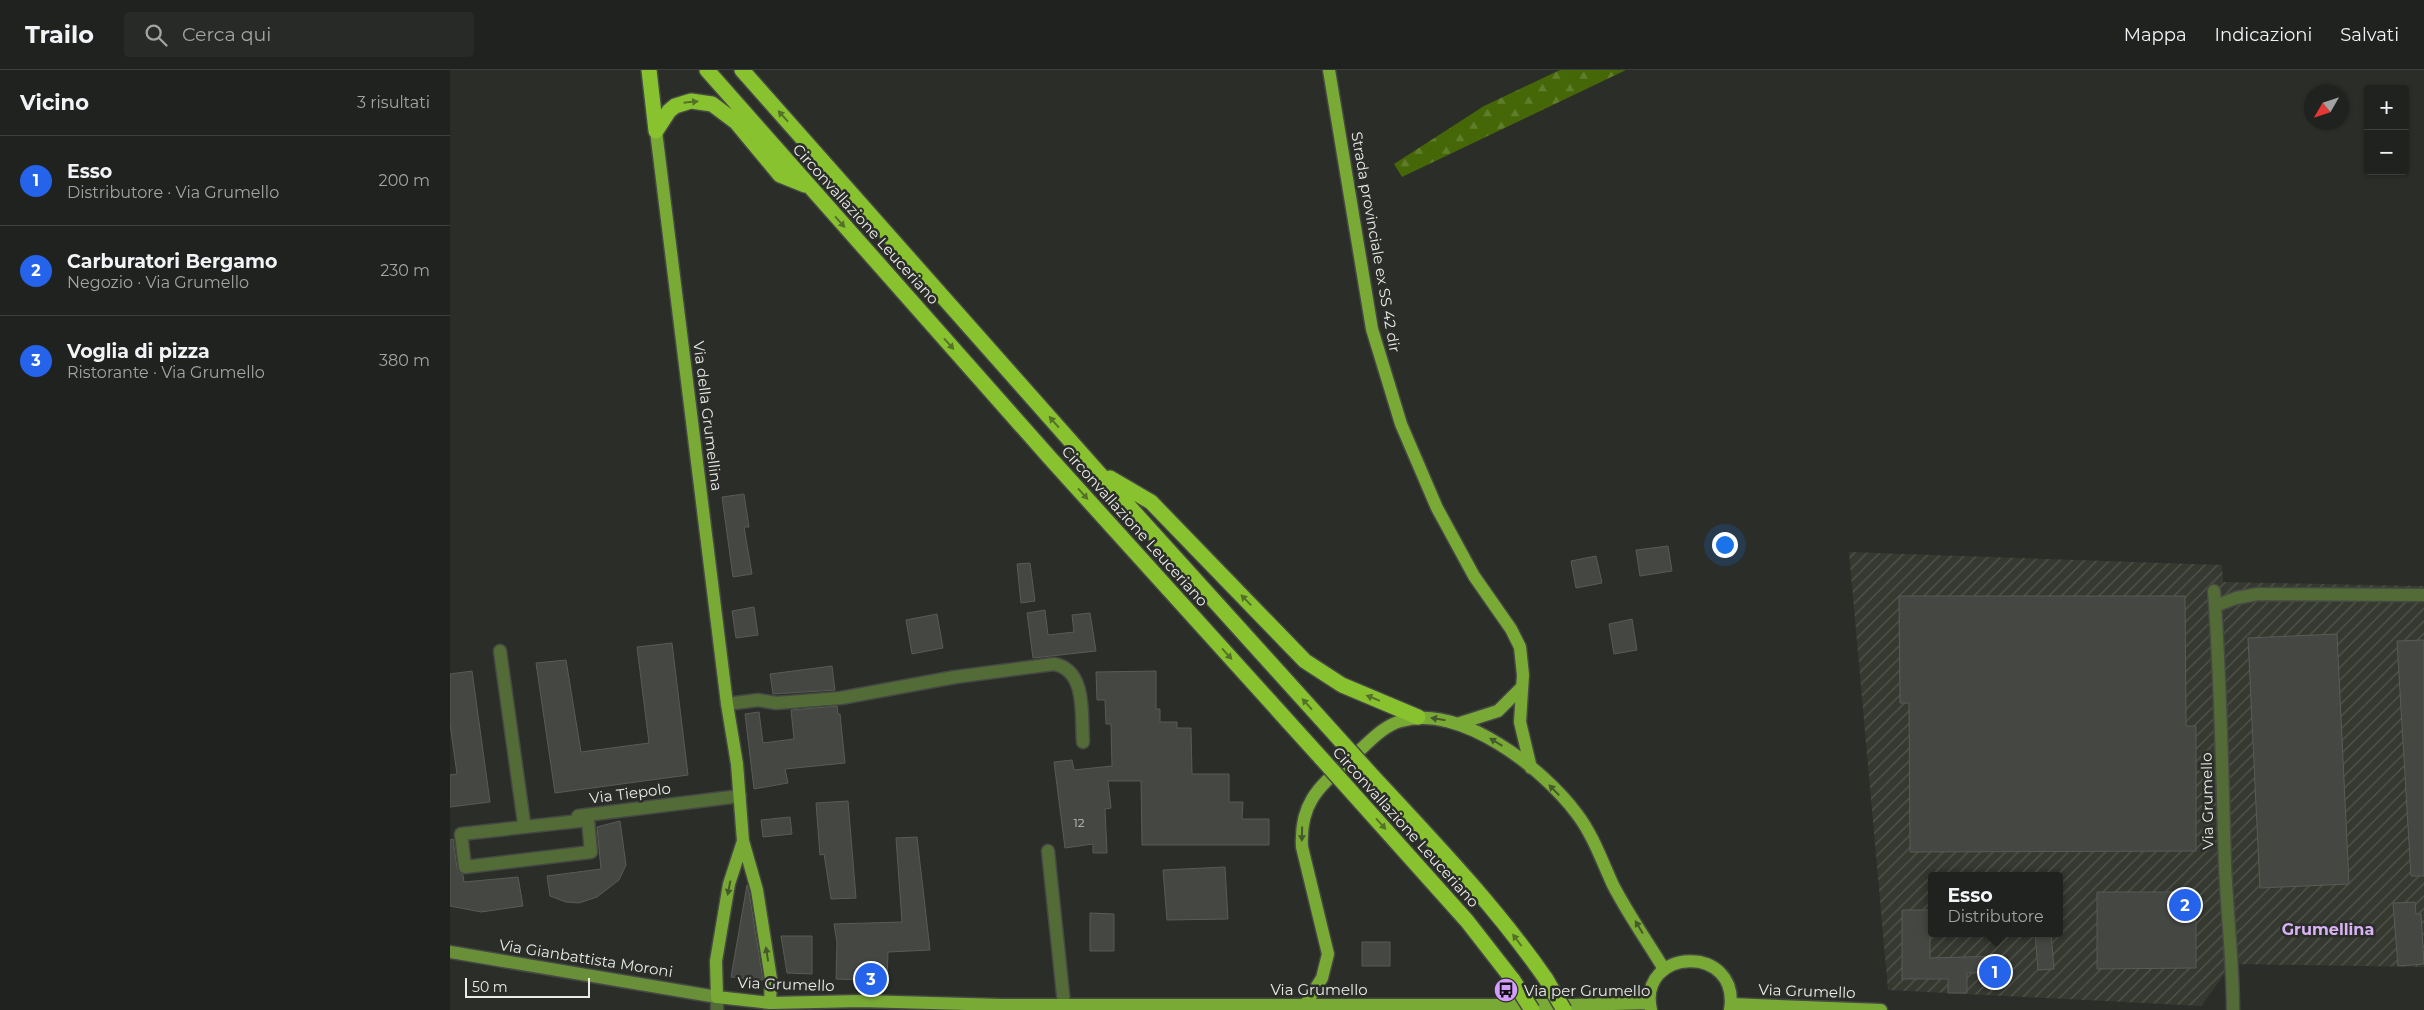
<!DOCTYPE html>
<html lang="it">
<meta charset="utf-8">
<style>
:root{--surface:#20221f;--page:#282a28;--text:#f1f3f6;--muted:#a2a4a4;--line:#3d3f3d;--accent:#2563eb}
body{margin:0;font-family:Montserrat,sans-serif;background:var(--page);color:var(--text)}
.controls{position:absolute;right:15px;top:15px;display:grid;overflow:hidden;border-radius:5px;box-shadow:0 1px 4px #0004}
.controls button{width:45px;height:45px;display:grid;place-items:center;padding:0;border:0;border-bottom:1px solid var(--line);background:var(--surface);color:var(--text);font:25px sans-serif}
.compass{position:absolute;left:1854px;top:15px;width:45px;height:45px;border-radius:50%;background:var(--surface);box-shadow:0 1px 4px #0004;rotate:231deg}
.scale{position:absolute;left:15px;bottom:12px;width:125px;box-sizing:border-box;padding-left:5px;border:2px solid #eaebe9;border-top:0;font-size:14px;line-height:18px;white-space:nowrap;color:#eaebe9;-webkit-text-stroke:4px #2b2d29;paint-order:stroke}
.you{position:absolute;left:1274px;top:474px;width:18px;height:18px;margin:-12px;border:4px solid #fff;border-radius:50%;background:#1a73e8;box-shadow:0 0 0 8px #1a73e833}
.badge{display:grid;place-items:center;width:32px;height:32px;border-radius:50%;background:var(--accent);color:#fff;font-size:16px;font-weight:700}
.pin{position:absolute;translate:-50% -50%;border:2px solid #fff;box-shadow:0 1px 5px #0006}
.popup{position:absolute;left:1478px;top:802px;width:135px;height:65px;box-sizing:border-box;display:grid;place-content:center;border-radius:5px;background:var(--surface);filter:drop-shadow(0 1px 4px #0005);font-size:16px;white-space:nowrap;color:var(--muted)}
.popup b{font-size:19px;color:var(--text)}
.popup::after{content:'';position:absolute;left:50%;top:100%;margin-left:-10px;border:10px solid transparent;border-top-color:var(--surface)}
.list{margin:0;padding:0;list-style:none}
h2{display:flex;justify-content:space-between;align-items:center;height:65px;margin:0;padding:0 20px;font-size:21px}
h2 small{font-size:16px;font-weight:400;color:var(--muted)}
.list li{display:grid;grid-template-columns:32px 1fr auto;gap:15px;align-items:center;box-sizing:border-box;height:90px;padding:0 20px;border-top:1px solid var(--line)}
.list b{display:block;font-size:19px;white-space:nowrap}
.list p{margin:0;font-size:16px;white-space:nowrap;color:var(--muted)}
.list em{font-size:16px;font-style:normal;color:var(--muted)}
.icon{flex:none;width:28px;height:28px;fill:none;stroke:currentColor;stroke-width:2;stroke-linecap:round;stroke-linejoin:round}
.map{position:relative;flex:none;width:1974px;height:940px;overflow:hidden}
header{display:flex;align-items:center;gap:30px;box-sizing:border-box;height:70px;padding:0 25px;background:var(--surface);border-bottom:1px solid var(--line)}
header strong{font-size:24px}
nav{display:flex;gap:28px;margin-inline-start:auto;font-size:18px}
.search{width:350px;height:45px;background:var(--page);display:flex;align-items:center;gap:12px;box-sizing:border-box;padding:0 18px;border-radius:5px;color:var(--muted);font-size:19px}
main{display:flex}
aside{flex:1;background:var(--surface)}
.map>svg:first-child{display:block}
</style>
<header>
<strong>Trailo</strong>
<div class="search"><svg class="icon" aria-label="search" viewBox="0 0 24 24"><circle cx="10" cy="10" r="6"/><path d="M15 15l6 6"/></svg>Cerca qui</div>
<nav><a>Mappa</a><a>Indicazioni</a><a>Salvati</a></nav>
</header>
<main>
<aside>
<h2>Vicino<small>3 risultati</small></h2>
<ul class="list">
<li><span class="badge">1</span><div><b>Esso</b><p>Distributore · Via Grumello</p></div><em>200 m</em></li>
<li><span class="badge">2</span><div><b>Carburatori Bergamo</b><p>Negozio · Via Grumello</p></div><em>230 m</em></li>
<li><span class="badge">3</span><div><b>Voglia di pizza</b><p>Ristorante · Via Grumello</p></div><em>380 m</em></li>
</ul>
</aside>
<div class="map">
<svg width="1974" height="940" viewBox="0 0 1974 940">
<defs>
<pattern id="industrial-furrows" width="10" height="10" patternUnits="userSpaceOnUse" patternTransform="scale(1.25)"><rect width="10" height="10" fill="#353930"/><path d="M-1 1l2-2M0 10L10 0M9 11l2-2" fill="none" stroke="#52564e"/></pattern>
<pattern id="forest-firs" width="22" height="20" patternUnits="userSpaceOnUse" patternTransform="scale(1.25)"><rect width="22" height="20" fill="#456708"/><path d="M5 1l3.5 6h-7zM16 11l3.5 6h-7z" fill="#607d2c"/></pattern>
</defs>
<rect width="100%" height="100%" fill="#2b2d29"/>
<path fill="url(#industrial-furrows)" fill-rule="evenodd" d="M1399,482L1772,495L1773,512L1974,516V897L1782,894L1751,936L1438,920ZM1481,806H1609V863H1481Z"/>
<path fill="url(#forest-firs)" d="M1110,0H1176L952,107L944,94L1034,36Z"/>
<path fill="#454743" stroke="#595b57" d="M294,424L299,457H294L302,504L283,507L272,427Z
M1218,476L1222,501L1190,506L1186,480Z
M1146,486L1152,513L1126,518L1121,491Z
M580,493L585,531L571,533L567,494Z
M1449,526H1735L1736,656H1746V781L1460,782L1459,633H1450Z
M304,537L308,565L286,568L282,541Z
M595,540L598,565L624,562L622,545L640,543L646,581L583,588L577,543Z
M487,544L493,578L462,584L456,550Z
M1182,549L1187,580L1164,584L1159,554Z
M1887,564L1899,814L1810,818L1798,568Z
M1974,570V806H1961L1947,571Z
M222,573L238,705L105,723L86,593L116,590L131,682L199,673L187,577Z
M382,596L385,620L323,624L320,604Z
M22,601L40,732L0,737V705L7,704L0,654V604Z
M706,601V639H710V652H727V658H741L742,704H779V732H793L792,749H819V775H692L691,711H658L661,738L655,739L657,783H643V774L615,778L604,692L622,690L624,700L662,696L661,654H656L655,630H647L646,602Z
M387,636L388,644H390L395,693L335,699L338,713L304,719L295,644L309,642L313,673L344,669L341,640Z
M398,731L406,828L381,829L374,784L370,785L366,733Z
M340,747L342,764L313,767L311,750Z
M170,751L176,795L169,810L147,827L129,833L116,832L100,826L97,806L151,799L147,757Z
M467,767L480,880L438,882L437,911L386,909L387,872L384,854L452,852L446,768Z
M3,769L7,798L13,805L14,812L68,807L73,836L31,842L0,836V770Z
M775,797L778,849L717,850L713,800Z
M297,815L299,822L313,910L281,907Z
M1647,822H1746V898L1647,899Z
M1965,832L1966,844H1971L1974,894L1948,896L1943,833Z
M1452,840H1480V888L1551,886V903H1517V923H1498V909H1452Z
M640,843L664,844V881H640Z
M1585,863H1601L1604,899L1588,900Z
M331,866H362V904L337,903Z
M912,872H940V896H912Z"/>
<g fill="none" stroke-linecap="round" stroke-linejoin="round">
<g stroke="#464844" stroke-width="15">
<path id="street" d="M1764,521C1771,612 1772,704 1775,795C1777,844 1783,892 1783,940
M1765,536L1786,528L1808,524L1974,525
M50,581L74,753
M277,634L308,630L326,633L391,628L505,607L604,594C637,600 631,645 633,672
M128,746L290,726
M138,750L141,782L15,797L11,764Z
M598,781L614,934
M267,927V940"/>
</g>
<g stroke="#464844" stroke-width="15">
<path id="secondary" d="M0,882L267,927"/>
</g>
<g stroke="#464844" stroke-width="15">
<path id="primary" d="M879,0L922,259L951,354L987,438L1024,506L1061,559L1070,577L1073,605L1070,652L1081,698
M206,61L277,634L287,694L293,771L307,820L321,909L320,933
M1007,654L1048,641L1072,617
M293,771L279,814L266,891L267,927L320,933L411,931L552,935H1123L1199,933
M1281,934L1431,940
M855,935L872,908L878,884L852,777C849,727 875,713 909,681C921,670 935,655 951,651C1010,633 1094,699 1127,744C1143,765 1152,791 1163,815C1178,844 1197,871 1214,899
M1201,940C1187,877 1291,873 1280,940"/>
</g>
<g stroke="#464844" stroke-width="18">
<path id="highway" d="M199,0L206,61
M257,0L600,388L872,689
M292,0L647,401L890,670
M206,61L219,41L225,36L241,31L262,34L286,52L330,105L355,115
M660,408L701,432L855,591L892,615L968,647
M918,701C980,768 1044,834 1096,909
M898,718L1017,851L1063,910"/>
</g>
<use href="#street" stroke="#536c37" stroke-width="12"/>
<use href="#secondary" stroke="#698f38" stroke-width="12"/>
<use href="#primary" stroke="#79aa35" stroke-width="12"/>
<use href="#highway" stroke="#88c22e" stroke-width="15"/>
<g stroke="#464844" stroke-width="18" stroke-linecap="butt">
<path id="highway-bridge" d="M890,670L918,701
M872,689L898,718
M1096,909L1114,940
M1063,910L1082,940"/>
</g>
<use href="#highway-bridge" stroke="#88c22e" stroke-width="15"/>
</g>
<defs><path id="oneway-solid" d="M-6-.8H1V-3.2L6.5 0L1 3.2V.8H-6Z" transform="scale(1.25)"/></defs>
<g fill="#55702b">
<use href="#oneway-solid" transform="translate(241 32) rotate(-6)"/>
<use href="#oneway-solid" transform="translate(333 46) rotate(-132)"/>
<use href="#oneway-solid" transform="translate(390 152) rotate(48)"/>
<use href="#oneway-solid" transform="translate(499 274) rotate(48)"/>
<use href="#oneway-solid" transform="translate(604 352) rotate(-131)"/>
<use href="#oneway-solid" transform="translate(633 424) rotate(48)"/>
<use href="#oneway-solid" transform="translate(796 530) rotate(-134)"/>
<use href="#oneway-solid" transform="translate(777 584) rotate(48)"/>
<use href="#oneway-solid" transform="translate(923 628) rotate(-158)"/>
<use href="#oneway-solid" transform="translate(857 634) rotate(-132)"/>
<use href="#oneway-solid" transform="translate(931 754) rotate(48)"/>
<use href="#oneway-solid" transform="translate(1067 870) rotate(-127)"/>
</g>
<g fill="#46592d">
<use href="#oneway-solid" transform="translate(988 649) rotate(-171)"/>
<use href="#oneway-solid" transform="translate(1046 672) rotate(-149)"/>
<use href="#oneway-solid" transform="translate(1104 720) rotate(-134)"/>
<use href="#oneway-solid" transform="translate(852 764) rotate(91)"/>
<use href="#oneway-solid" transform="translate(279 818) rotate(101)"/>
<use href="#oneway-solid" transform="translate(1189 857) rotate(-121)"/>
<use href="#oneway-solid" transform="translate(317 884) rotate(-99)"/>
</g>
<defs>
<g id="bus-disc" transform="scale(1.25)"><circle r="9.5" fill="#d39cfd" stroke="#2b2d29"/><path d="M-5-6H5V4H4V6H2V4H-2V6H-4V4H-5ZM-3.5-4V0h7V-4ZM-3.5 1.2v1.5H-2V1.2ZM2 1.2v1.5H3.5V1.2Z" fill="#111"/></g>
</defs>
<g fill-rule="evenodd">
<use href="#bus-disc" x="1056" y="920"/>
</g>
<g text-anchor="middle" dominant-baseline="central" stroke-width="5" stroke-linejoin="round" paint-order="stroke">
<g font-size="12" fill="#c1c2c0">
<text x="629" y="752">12</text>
</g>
<g font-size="15" fill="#eaebe9" stroke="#2b2d29">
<text transform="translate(416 154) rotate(48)">Circonvallazione Leuceriano</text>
<text transform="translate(926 172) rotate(80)">Strada provinciale ex SS 42 dir</text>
<text transform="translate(258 346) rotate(83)">Via della Grumellina</text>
<text transform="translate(685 456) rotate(48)">Circonvallazione Leuceriano</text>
<text transform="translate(180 723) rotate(-7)">Via Tiepolo</text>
<text transform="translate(1757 731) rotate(-91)">Via Grumello</text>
<text transform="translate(956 757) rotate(48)">Circonvallazione Leuceriano</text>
<text transform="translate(136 888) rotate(9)">Via Gianbattista Moroni</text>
<text transform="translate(336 914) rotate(2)">Via Grumello</text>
<text x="869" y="919">Via Grumello</text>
<text transform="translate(1357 921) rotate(2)">Via Grumello</text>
</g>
<g font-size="15" fill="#eaebe9" stroke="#2b2d29" text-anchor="start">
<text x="1074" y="920">Via per Grumello</text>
</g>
<g font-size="16" font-weight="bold" fill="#d8b3f6" stroke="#2b2d29">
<text x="1878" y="859">Grumellina</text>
</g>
</g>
</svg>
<div class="controls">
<button>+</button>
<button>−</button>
</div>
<svg class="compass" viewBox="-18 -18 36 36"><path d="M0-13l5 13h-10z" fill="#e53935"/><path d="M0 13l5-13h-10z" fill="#a2a4a4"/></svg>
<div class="scale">50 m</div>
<div class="you"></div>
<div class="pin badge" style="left:1545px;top:902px">1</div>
<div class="popup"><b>Esso</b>Distributore</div>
<div class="pin badge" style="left:1735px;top:835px">2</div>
<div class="pin badge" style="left:421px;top:909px">3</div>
</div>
</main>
